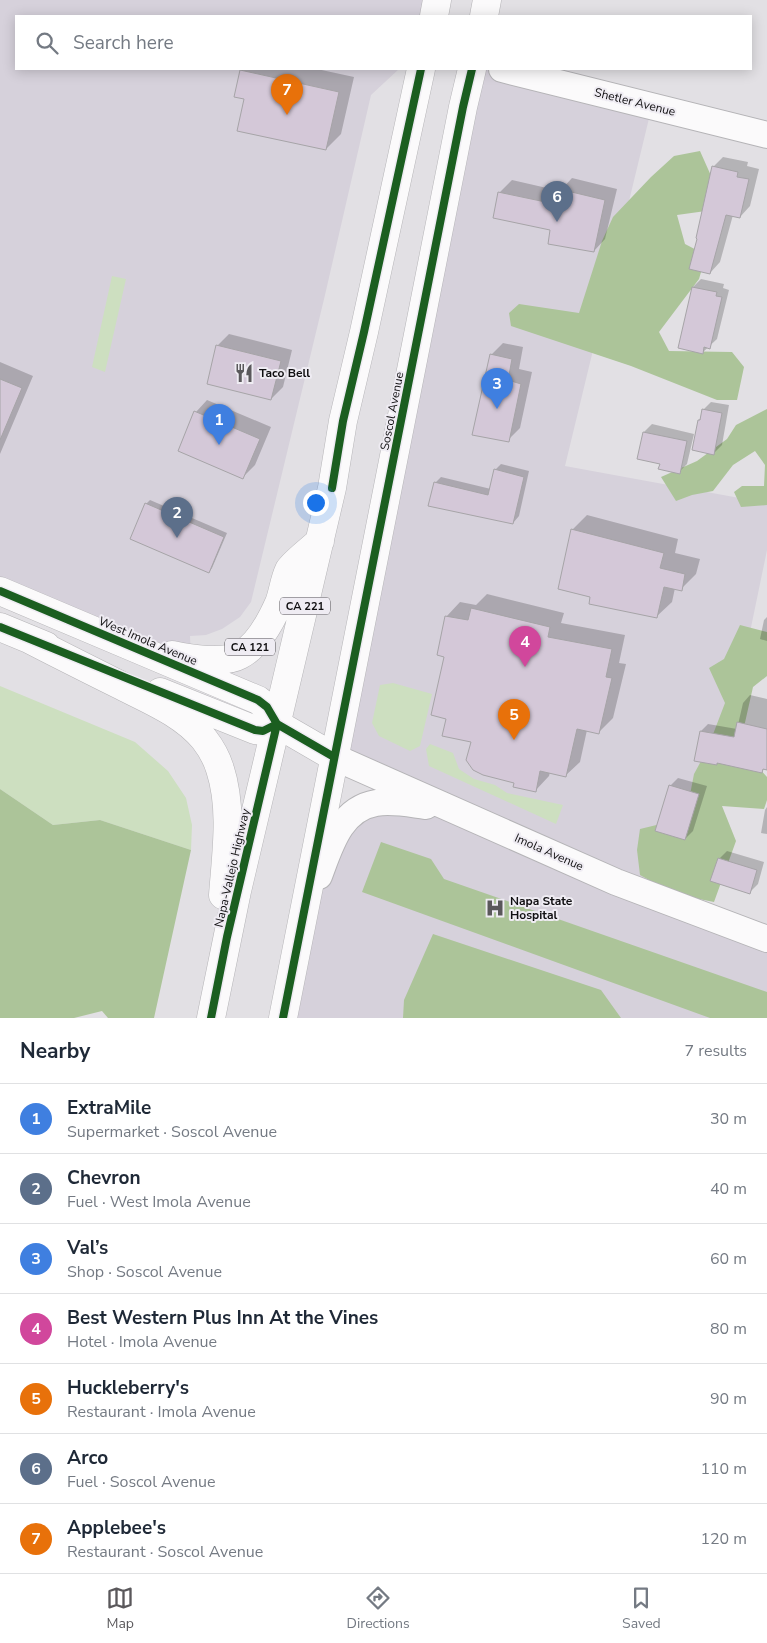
<!DOCTYPE html>
<meta charset="utf-8">
<style>
:root{--surface:#fff;--page:#f2f2f3;--text:#1f2937;--muted:#747a83;--line:#e0e1e3;--accent:#5a585b}
body{margin:0;font-family:"Nunito Sans",sans-serif;background:var(--page);color:var(--text)}
.you{position:absolute;left:315px;top:502px;width:18px;height:18px;margin:-12px;border:4px solid #fff;border-radius:50%;background:#1a73e8;box-shadow:0 0 0 8px #1a73e833}
.badge{display:grid;place-items:center;width:32px;height:32px;border-radius:50%;background:var(--accent);color:#fff;font-size:16px;font-weight:700}
.pin{position:absolute;translate:-50% -41px;filter:drop-shadow(0 1px 2px #0008)}
.pin::after{content:'';position:absolute;top:26px;width:18px;height:15px;background:inherit;clip-path:polygon(0 0,100% 0,50% 100%)}
.list{margin:0;padding:0;list-style:none}
h2{display:flex;justify-content:space-between;align-items:center;height:65px;margin:0;padding:0 20px;font-size:21px}
h2 small{font-size:16px;font-weight:400;color:var(--muted)}
.list li{display:grid;grid-template-columns:32px 1fr auto;gap:15px;align-items:center;box-sizing:border-box;height:70px;padding:0 20px;border-top:1px solid var(--line)}
.list b{display:block;font-size:19px;white-space:nowrap}
.list p{margin:0;font-size:16px;white-space:nowrap;color:var(--muted)}
.list em{font-size:16px;font-style:normal;color:var(--muted)}
.icon{flex:none;width:28px;height:28px;fill:none;stroke:currentColor;stroke-width:2;stroke-linecap:round;stroke-linejoin:round}
.map{position:relative;flex:none;width:767px;height:1018px;overflow:hidden}
.search{position:absolute;background:var(--surface);box-shadow:0 2px 12px #0003;left:15px;right:15px;top:15px;height:55px;display:flex;align-items:center;gap:12px;box-sizing:border-box;padding:0 18px;border-radius:0px;color:var(--muted);font-size:19px}
.sheet{height:555px;background:var(--surface)}
nav{display:flex;justify-content:space-around;align-items:center;box-sizing:border-box;height:70px;border-top:1px solid var(--line);background:var(--surface);font-size:14px;color:var(--muted)}
nav a{display:grid;justify-items:center;gap:2px}
nav .on{color:var(--accent)}
.map>svg:first-child{display:block}
</style>
<div class="map">
<svg width="767" height="1018" viewBox="0 0 767 1018">
<rect width="100%" height="100%" fill="#e2e0e4"/>
<path fill="#d6d1db" d="M0,0H437L434,16H16V69H399L371,95L325,295L251,602L240,617L222,629L206,635L190,636L191,658L0,591Z
M472,69H502L652,106L565,466L767,503V550L731,724L696,912L767,939V1018H283L338,832L396,803L334,757Z"/>
<path fill="#cddfc0" d="M112,276L126,279L105,372L92,367Z
M393,683L432,694L420,746L410,751L379,736L372,723L380,685Z
M0,686L135,742L168,771L186,798L192,825L191,850L100,820L53,825L0,789Z
M430,744L453,753L459,769L474,779L495,785L507,793L563,805L556,824L429,766L426,749Z"/>
<path fill="#acc499" d="M700,151L716,187L713,210L677,215L685,244L706,255L699,279L659,332L669,351L732,352L744,367L737,400H717L631,366L511,326L509,313L519,304L579,313L602,241L613,217L651,177L674,156Z
M767,409V505L741,507L734,492L742,486H764L765,465L755,451L733,465L713,491L692,495L676,501L661,477L697,461L727,439L736,425Z
M740,625L767,632V676L753,687L744,727L750,758L767,777V800L764,809L722,806L736,841L714,902L674,894L640,875L637,850L640,829L673,821L688,805L694,774L707,750L725,703L709,668L724,659Z
M0,789L53,825L100,820L191,850L154,1018H108L102,1011L74,1018H0Z
M381,842L431,859L444,879L767,992V1018H710L362,892Z
M433,934L601,990L621,1018H403L404,1000Z"/>
<path fill="#0003" d="M243,69H317L354,77L341,134L326,149L245,98L241,71Z
M723,157L748,162L747,166L759,169L750,206L740,217L733,215L720,262L710,273L699,238L713,167Z
M572,178L617,189L605,239L594,251L551,229L494,217L500,192L512,180L560,191Z
M701,279L724,284L723,288L729,290L717,339L702,353L679,347L693,287Z
M229,334L292,350L283,387L271,399L217,346Z
M503,343L523,347L519,369L532,372L520,428L508,440L491,355Z
M0,362L33,376L0,454Z
M207,400L271,427L255,465L243,477L179,450L196,412Z
M711,402L729,405L722,445L714,453L699,420L701,418L703,410Z
M652,424L694,434L687,464L679,472L661,463L644,432Z
M501,464L529,471L519,516L513,523L435,483L441,477L491,489L495,470Z
M150,500L227,533L212,568L209,572L146,504Z
M587,515L678,539L675,553L700,559L696,574L681,589L675,588L672,602L656,617L591,596L572,530Z
M487,594L564,613L561,623L625,635L619,663L626,664L613,718L599,732L587,730L580,762L565,776L550,772L549,776L535,791L515,782L448,718L446,617L460,602L476,605Z
M767,617V641L760,639L764,620Z
M750,695L767,699V769L765,768L762,771L718,762L717,764L701,731L708,724L737,729L743,703Z
M678,778L707,786L693,831L685,839L670,786Z
M767,807V834L761,833L765,810Z
M727,851L764,862L758,884L750,892L719,859Z"/>
<path fill="#d4c8d8" stroke="#a6a4a7" d="M240,70L339,92L326,150L237,131L244,99L234,97Z
M712,166L738,172L737,177L749,179L740,218L726,215L710,274L689,269L697,239L696,238Z
M559,189L605,200L594,252L548,244L550,230L493,218L498,192L555,204Z
M692,287L717,292L716,296L722,297L710,349L704,347L703,354L678,348Z
M216,345L281,361L271,400L207,384Z
M490,354L512,359L508,380L521,384L509,442L472,435Z
M0,379L22,388L0,440Z
M702,409L722,413L714,455L692,450L698,420H700Z
M194,411L260,439L243,479L178,451Z
M643,432L687,441L680,474L658,469L660,464L637,459Z
M494,469L524,477L513,524L428,506L434,482L488,495Z
M145,503L224,537L209,573L130,539Z
M571,529L664,553L660,568L685,574L682,591L664,587L657,618L589,604L590,597L558,589Z
M471,608L550,627L548,637L612,649L606,677L612,678L599,734L577,729L566,777L540,771L536,792L513,787L514,783L483,775L473,770L466,760L471,742L442,736L446,719L431,715L444,657L437,655L445,616L468,620Z
M737,722L767,729V770L763,769L762,773L717,763V765L694,761L700,731L734,737Z
M669,785L699,794L685,840L655,831Z
M718,858L757,870L750,894L710,881Z"/>
<g fill="none" stroke-linecap="round" stroke-linejoin="round">
<g stroke="#b5b4b7" stroke-width="28">
<path id="minor" d="M502,69L767,135
M334,757L616,882L767,939
M319,876C330,847 340,809 376,803C392,800 410,804 426,806"/>
</g>
<g stroke="#b5b4b7" stroke-width="29">
<path id="major" d="M434,16L437,0
M484,16L487,0
M0,591L258,700L267,707L277,724L334,757
M0,627L46,646
M29,639C58,654 88,669 118,684C147,699 183,713 204,739C211,748 217,759 220,769C233,809 226,854 223,895
M172,655C190,659 224,664 240,655C258,646 271,621 279,603C283,593 284,580 289,570C294,562 312,549 320,541
M160,692L255,730L263,731L277,724
M211,1018L237,891L332,488L343,421L364,332L421,69
M283,1018L463,107L472,69"/>
</g>
<use href="#minor" stroke="#fbfafb" stroke-width="26"/>
<use href="#major" stroke="#fbfafb" stroke-width="28"/>
<g stroke="#efecf3" stroke-width="11">
<path id="cycleway" d="M332,488L343,421L364,332L421,69
M0,591L258,700L267,707L277,724L334,757
M0,627L255,730L263,731L277,724
M211,1018L227,937L277,724
M283,1018L463,107L472,69"/>
</g>
<use href="#cycleway" stroke="#1b5e20" stroke-width="8"/>
</g>
<defs>
<g id="restaurant-bare" transform="scale(1.5)"><path d="M-5-6h1v4h1v-4h1v4h1v-4h1v5L-1.5 .5V6h-2V.5L-5-1ZM5-6V6H3V1.5H1.5Q1.5-4 5-6Z" fill="#5a585b" stroke="#efecf3" stroke-width="2.5" paint-order="stroke"/></g>
<g id="hospital-bare" transform="scale(1.5)"><path d="M-5-5h3v3.5h4V-5h3V5h-3V1.5h-4V5h-3Z" fill="#5a585b" stroke="#efecf3" stroke-width="2.5" paint-order="stroke"/></g>
</defs>
<g fill-rule="evenodd">
<use href="#restaurant-bare" x="244" y="373"/>
<use href="#hospital-bare" x="495" y="908"/>
</g>
<g text-anchor="middle" dominant-baseline="central" stroke-width="4" stroke-linejoin="round" paint-order="stroke">
<g fill="#efecf3" stroke="#535155" stroke-width="1">
<rect x="280" y="597.5" width="50" height="17" rx="4"/>
<rect x="225" y="638.5" width="50" height="17" rx="4"/>
</g>
<g font-size="11" font-weight="bold" fill="#100f11">
<text x="305" y="606">CA 221</text>
<text x="250" y="647">CA 121</text>
</g>
<g font-size="12" fill="#100f11" stroke="#efecf3">
<text transform="translate(635 102) rotate(14)">Shetler Avenue</text>
<text transform="translate(392 411) rotate(-79)">Soscol Avenue</text>
<text transform="translate(148 641) rotate(23)">West Imola Avenue</text>
<text transform="translate(549 852) rotate(24)">Imola Avenue</text>
<text transform="translate(232 868) rotate(-77)">Napa-Vallejo Highway</text>
</g>
<g font-size="12" font-weight="bold" fill="#100f11" stroke="#efecf3" text-anchor="start">
<text x="259" y="373">Taco Bell</text>
<text x="510" y="901">Napa State<tspan x="510" dy="14">Hospital</tspan></text>
</g>
</g>
</svg>
<div class="you"></div>
<div class="pin badge" style="left:219px;top:445px;background:#3f7fe0">1</div>
<div class="pin badge" style="left:177px;top:538px;background:#5c6f8a">2</div>
<div class="pin badge" style="left:497px;top:409px;background:#3f7fe0">3</div>
<div class="pin badge" style="left:525px;top:667px;background:#d1479c">4</div>
<div class="pin badge" style="left:514px;top:740px;background:#e8710a">5</div>
<div class="pin badge" style="left:557px;top:222px;background:#5c6f8a">6</div>
<div class="pin badge" style="left:287px;top:115px;background:#e8710a">7</div>
<div class="search"><svg class="icon" aria-label="search" viewBox="0 0 24 24"><circle cx="10" cy="10" r="6"/><path d="M15 15l6 6"/></svg>Search here</div>
</div>
<section class="sheet">
<h2>Nearby<small>7 results</small></h2>
<ul class="list">
<li><span class="badge" style="background:#3f7fe0">1</span><div><b>ExtraMile</b><p>Supermarket · Soscol Avenue</p></div><em>30 m</em></li>
<li><span class="badge" style="background:#5c6f8a">2</span><div><b>Chevron</b><p>Fuel · West Imola Avenue</p></div><em>40 m</em></li>
<li><span class="badge" style="background:#3f7fe0">3</span><div><b>Val’s</b><p>Shop · Soscol Avenue</p></div><em>60 m</em></li>
<li><span class="badge" style="background:#d1479c">4</span><div><b>Best Western Plus Inn At the Vines</b><p>Hotel · Imola Avenue</p></div><em>80 m</em></li>
<li><span class="badge" style="background:#e8710a">5</span><div><b>Huckleberry's</b><p>Restaurant · Imola Avenue</p></div><em>90 m</em></li>
<li><span class="badge" style="background:#5c6f8a">6</span><div><b>Arco</b><p>Fuel · Soscol Avenue</p></div><em>110 m</em></li>
<li><span class="badge" style="background:#e8710a">7</span><div><b>Applebee's</b><p>Restaurant · Soscol Avenue</p></div><em>120 m</em></li>
</ul>
</section>
<nav>
<a class="on"><svg class="icon" aria-label="map" viewBox="0 0 24 24"><path d="M3 6l6-2 6 2 6-2v14l-6 2-6-2-6 2zM9 4v14M15 6v14"/></svg>Map</a>
<a><svg class="icon" aria-label="directions" viewBox="0 0 24 24"><path d="M12 3l9 9-9 9-9-9zM9 14v-3h6M13 9l2 2-2 2"/></svg>Directions</a>
<a><svg class="icon" aria-label="saved" viewBox="0 0 24 24"><path d="M7 4h10v16l-5-4-5 4z"/></svg>Saved</a>
</nav>
